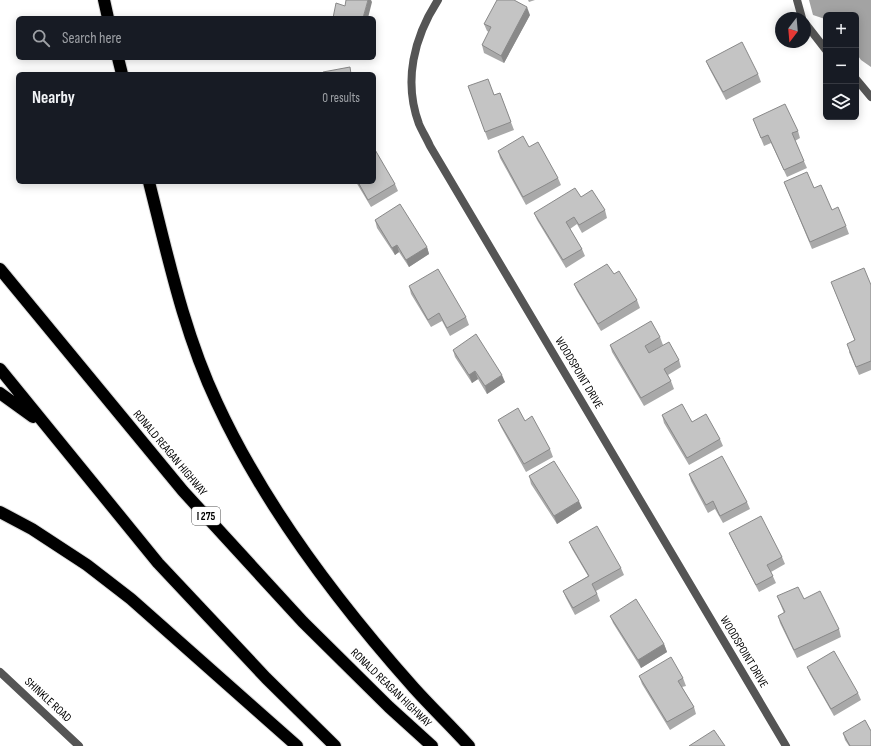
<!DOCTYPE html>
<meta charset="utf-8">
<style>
:root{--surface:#171b24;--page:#20242c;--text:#f1f3f6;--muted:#9ea1a6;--line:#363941}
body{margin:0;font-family:"Sofia Sans Condensed",sans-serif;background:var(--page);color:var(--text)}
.controls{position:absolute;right:12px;top:12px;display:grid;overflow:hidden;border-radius:6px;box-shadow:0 2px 10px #0003}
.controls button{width:36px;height:36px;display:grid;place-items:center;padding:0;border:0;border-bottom:1px solid var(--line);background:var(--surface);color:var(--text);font:20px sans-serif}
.compass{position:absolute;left:775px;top:12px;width:36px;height:36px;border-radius:50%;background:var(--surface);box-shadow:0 2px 10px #0003;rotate:196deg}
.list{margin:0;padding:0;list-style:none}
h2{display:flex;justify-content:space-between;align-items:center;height:52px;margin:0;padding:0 16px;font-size:17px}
h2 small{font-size:13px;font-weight:400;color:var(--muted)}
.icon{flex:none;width:22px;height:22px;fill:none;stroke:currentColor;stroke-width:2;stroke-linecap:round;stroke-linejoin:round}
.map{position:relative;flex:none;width:871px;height:746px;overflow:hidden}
.search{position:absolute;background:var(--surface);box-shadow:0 2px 10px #0003;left:16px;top:16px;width:360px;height:44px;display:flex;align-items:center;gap:10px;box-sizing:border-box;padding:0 14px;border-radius:6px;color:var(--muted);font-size:15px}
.panel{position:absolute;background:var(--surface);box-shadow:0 2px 10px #0003;left:16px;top:72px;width:360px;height:112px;border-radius:6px}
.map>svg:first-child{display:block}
</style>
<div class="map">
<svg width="871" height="746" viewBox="0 0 871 746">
<rect width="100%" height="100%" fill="#fff"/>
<path fill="#a3a3a3" d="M809,0H871V67L861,60L856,53V15H826V25L825,19L813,15Z"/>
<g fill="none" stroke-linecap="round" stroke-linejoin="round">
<g stroke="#dbdbdb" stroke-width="14">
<path id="motorway" d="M104,0L108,18
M118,58L122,74
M149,182C168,257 184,333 217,403C264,505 340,605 414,688C432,708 451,726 469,746
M0,269L183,491L303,622L389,707L432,746
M0,369L158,563L266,678L335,746
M0,393L33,417
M0,512L32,529L87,565L131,599L297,746"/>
</g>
<path stroke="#555" stroke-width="8" d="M438,0C414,37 403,81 419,124C422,131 427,139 430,146L786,746
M797,0L802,18
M805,23L826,50
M856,79L871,97
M0,672L79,746"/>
<use href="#motorway" stroke="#000" stroke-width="12"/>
</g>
<path fill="#a9a9a9" d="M528,0H535L529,2Z
M530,15L504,63L484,53L482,45L489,32L487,31L484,24Z
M706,61L758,74L761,82L726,100L709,68Z
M468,86L494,95L500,93L514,130L488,140Z
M753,119L798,131L800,138L795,141L807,168L787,177L771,143L764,146Z
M498,151L558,178L561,185L526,205L500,158Z
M356,182H374L395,184L398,191L371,207Z
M784,182L814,188L846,226L849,234L812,249Z
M581,197L605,210L607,218L582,233L577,224L570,229L582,249L585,256L566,268L537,220L534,213Z
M375,220L427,247L429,254L409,267L399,252L395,255L377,228Z
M614,274L637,300L640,308L601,331L577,291L574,284Z
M831,282L871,285V370L859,375L849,352L855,341Z
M409,286L466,317L469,325L450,336L442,321L431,327L411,294Z
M660,337L663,345L649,353L679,360L681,367L668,375L671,381L674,389L644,406L612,352L610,345Z
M453,350L505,382L487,394L478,379L472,383L455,357Z
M662,415L692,422L720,439L723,446L689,465L664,423Z
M498,420L525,421L550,449L553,457L526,472L501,427Z
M689,474L747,502L750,509L723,523L715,509L708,513L691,481Z
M529,476L582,508L557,524L531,484Z
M729,533L782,557L785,564L771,572L776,583L759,592L732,540Z
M569,542L621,568L624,575L596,591L600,601L575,615L566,598L563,591L588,576L572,549Z
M777,596L804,599L839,629L841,637L797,658L780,623L778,616L784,613Z
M610,616L664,644L667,652L641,668L613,623Z
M807,667L858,693L861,700L834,716L810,674Z
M639,676L683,678L686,686L682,687L694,707L696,714L670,730L642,684Z
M843,733L871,746H849L845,740Z"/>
<path fill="#898989" d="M368,0H371L372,2L368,18H363Z
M527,7L530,15L504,63L501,56Z
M397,245L399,252L395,255L392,248Z
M427,247L429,254L409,267L406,260Z
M475,371L478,379L472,383L469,375Z
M502,375L505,382L487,394L485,386Z
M579,501L582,508L557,524L554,516Z
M664,644L667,652L641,668L638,660Z"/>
<path fill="#c4c4c4" stroke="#898989" d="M346,0H368L363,18H333L336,3L345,6Z
M497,0H514L527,7L501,56L482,45L491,27L484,24Z
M742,42L758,74L723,92L706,61Z
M350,67L351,74H324L323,72Z
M488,79L494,95L500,93L511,122L485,132L468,86Z
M785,104L798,131L792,133L804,161L784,170L768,135L761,138L753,119Z
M523,136L529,147L538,142L558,178L523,197L498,151Z
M374,148L395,184L368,200L358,182H374Z
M807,172L814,188L821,185L832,210L838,207L846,226L810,242L784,182Z
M575,188L581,197L592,190L605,210L579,225L574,217L566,222L582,249L563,260L534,213Z
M400,204L427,247L406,260L397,245L392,248L375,220Z
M607,264L614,274L619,271L637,300L598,324L574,284Z
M864,268L871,285V361L856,367L847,344L855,340L831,282Z
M438,269L466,317L447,328L439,313L428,320L409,286Z
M651,321L660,337L645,346L649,353L669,342L679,360L664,369L671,381L641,398L610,345Z
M476,334L502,375L485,386L475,371L469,375L453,350Z
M682,404L692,422L706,414L720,439L687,458L662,415Z
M518,408L525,421L532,416L550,449L524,464L498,420Z
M722,456L747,502L720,516L713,501L706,505L689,474Z
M554,461L579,501L554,516L529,476Z
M761,516L782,557L767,565L773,576L756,585L729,533Z
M597,526L621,568L592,584L597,594L573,608L563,591L589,576L569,542Z
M798,587L804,599L820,591L839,629L794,650L778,616L785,612L777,596Z
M636,599L664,644L638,660L610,616Z
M834,651L858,693L831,709L807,667Z
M671,657L683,678L678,681L694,707L667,722L639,676Z
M865,720L871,731V746H850L843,733Z
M714,730L725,746H689Z"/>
<g text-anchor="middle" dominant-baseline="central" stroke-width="3.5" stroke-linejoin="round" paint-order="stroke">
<rect fill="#fff" stroke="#4c4c4c" stroke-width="1" x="192" y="507" width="28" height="18" rx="3"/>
<g font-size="11" font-weight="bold" fill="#000">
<text x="206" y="516">I 275</text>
</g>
<g font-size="12" fill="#000" stroke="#fff">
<text transform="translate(579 373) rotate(59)">WOODSPOINT DRIVE</text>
<text transform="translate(170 453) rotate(50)">RONALD REAGAN HIGHWAY</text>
<text transform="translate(744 652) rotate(59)">WOODSPOINT DRIVE</text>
<text transform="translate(391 688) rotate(44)">RONALD REAGAN HIGHWAY</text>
<text transform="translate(48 700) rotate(43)">SHINKLE ROAD</text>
</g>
</g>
</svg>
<div class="controls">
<button>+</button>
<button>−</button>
<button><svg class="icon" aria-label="layers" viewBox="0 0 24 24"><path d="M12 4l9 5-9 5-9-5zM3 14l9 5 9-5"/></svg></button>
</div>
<svg class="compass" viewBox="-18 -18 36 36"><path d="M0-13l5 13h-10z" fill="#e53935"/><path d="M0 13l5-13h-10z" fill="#9ea1a6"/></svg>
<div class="search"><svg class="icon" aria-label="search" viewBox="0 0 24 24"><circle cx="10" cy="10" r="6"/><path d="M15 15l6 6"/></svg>Search here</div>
<section class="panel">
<h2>Nearby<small>0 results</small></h2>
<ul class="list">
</ul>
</section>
</div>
